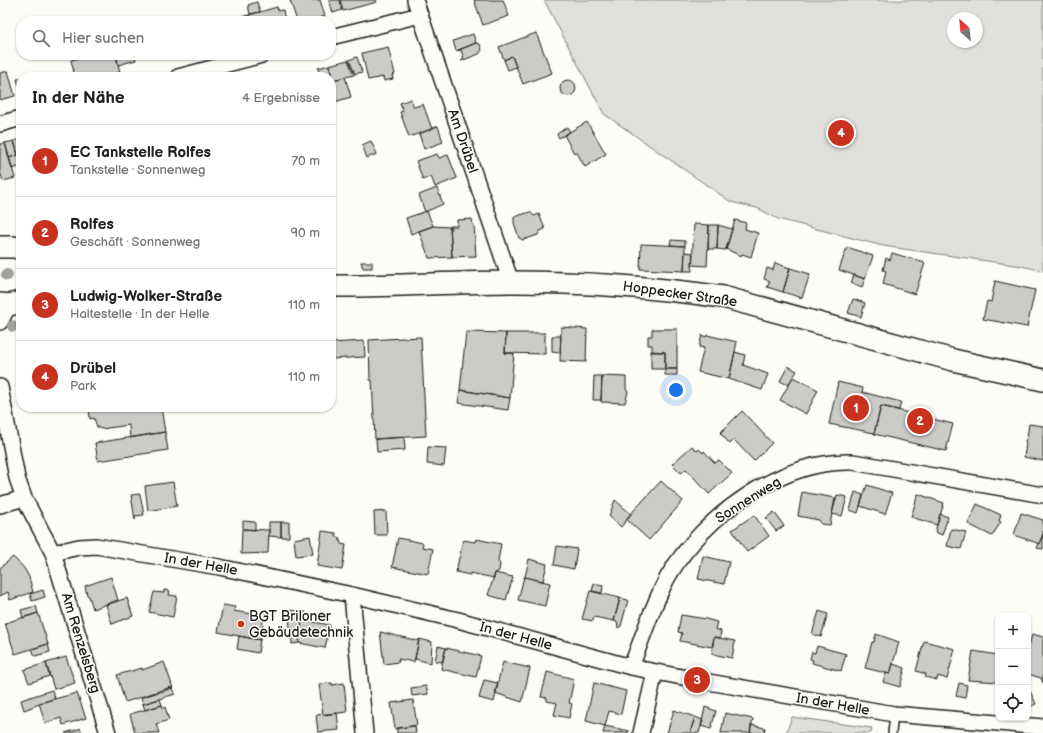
<!DOCTYPE html>
<html lang="de">
<meta charset="utf-8">
<style>
:root{--surface:#fff;--page:#f2f2f2;--text:#222;--muted:#767676;--line:#e0e0e0;--accent:#c8321e}
body{margin:0;font-family:"Balsamiq Sans",sans-serif;background:var(--page);color:var(--text)}
.controls{position:absolute;right:12px;bottom:12px;display:grid;overflow:hidden;border-radius:8px;box-shadow:0 1px 3px #0004}
.controls button{width:36px;height:36px;display:grid;place-items:center;padding:0;border:0;border-bottom:1px solid var(--line);background:var(--surface);color:var(--text);font:20px sans-serif}
.compass{position:absolute;left:947px;top:12px;width:36px;height:36px;border-radius:50%;background:var(--surface);box-shadow:0 1px 3px #0004;rotate:333deg}
.you{position:absolute;left:676px;top:390px;width:14px;height:14px;margin:-10px;border:3px solid #fff;border-radius:50%;background:#1a73e8;box-shadow:0 0 0 6px #1a73e833}
.badge{display:grid;place-items:center;width:26px;height:26px;border-radius:50%;background:var(--accent);color:#fff;font-size:13px;font-weight:700}
.pin{position:absolute;translate:-50% -50%;border:2px solid #fff;box-shadow:0 1px 4px #0006}
.list{margin:0;padding:0;list-style:none}
h2{display:flex;justify-content:space-between;align-items:center;height:52px;margin:0;padding:0 16px;font-size:17px}
h2 small{font-size:13px;font-weight:400;color:var(--muted)}
.list li{display:grid;grid-template-columns:26px 1fr auto;gap:12px;align-items:center;box-sizing:border-box;height:72px;padding:0 16px;border-top:1px solid var(--line)}
.list b{display:block;font-size:15px;white-space:nowrap}
.list p{margin:0;font-size:13px;white-space:nowrap;color:var(--muted)}
.list em{font-size:13px;font-style:normal;color:var(--muted)}
.icon{flex:none;width:22px;height:22px;fill:none;stroke:currentColor;stroke-width:2;stroke-linecap:round;stroke-linejoin:round}
.map{position:relative;flex:none;width:1043px;height:733px;overflow:hidden}
.search{position:absolute;background:var(--surface);box-shadow:0 1px 3px #0004;left:16px;top:16px;width:320px;height:44px;display:flex;align-items:center;gap:10px;box-sizing:border-box;padding:0 14px;border-radius:16px;color:var(--muted);font-size:15px}
.panel{position:absolute;background:var(--surface);box-shadow:0 1px 3px #0004;left:16px;top:72px;width:320px;height:340px;border-radius:16px}
.map>svg:first-child{display:block}
</style>
<div class="map">
<svg width="1043" height="733" viewBox="0 0 1043 733">
<rect width="100%" height="100%" fill="#fdfcf7"/>
<filter id="ink" filterUnits="userSpaceOnUse"><feTurbulence type="fractalNoise" baseFrequency=".025" numOctaves="2"/><feDisplacementMap in="SourceGraphic" scale="8" xChannelSelector="R" yChannelSelector="G"/><feConvolveMatrix kernelMatrix="1 2 1 2 8 2 1 2 1" color-interpolation-filters="sRGB"/></filter>
<g filter="url(#ink)">
<path fill="#e0dfdb" stroke="#7e7e7c" fill-rule="evenodd" d="M544,0H1043V271L1022,266L883,246L778,219L757,208L731,202L604,114ZM953,18H977V42H953Z
M792,717L872,728L871,733H786Z"/>
<path fill="#cccbc8" stroke="#1c1c1c" d="M290,0H320L325,16L310,21H297Z
M329,0H340L342,10L333,13Z
M340,0H376L377,2L343,11Z
M474,0H503L509,16L483,25Z
M257,2L260,12L250,14L248,5Z
M277,7L278,11L283,10L285,21H251L249,15Z
M249,15L251,21H245L244,16Z
M243,16L245,21H238L237,18Z
M237,18L238,21H225Z
M536,33L552,73L523,84L512,56L504,60L499,47Z
M473,34L476,43L456,51L453,41Z
M476,43L480,44L482,50L479,54L461,61L464,59L461,50L456,51Z
M388,47L395,74L392,75L393,79L384,81L383,77L368,80L362,53Z
M90,55H116L120,72L101,77H75L71,60Z
M116,55H135L136,60L118,65Z
M512,56L516,67L508,70L504,60Z
M357,57L362,72L355,74L349,60Z
M348,60L354,75L333,80L329,65Z
M329,65L333,80L345,77L351,97L331,103V77H320L318,68Z
M8,71L15,96L0,100V73Z
M280,73L282,77H264Z
M21,78V94L17,79Z
M560 88a8 8 0 1 1 16 0a8 8 0 1 1-16 0Z
M411,99L414,107L423,104L432,129L409,137L400,112L403,111L400,103Z
M587,122L606,154L585,167L576,151L574,153L564,135Z
M438,126L443,142L424,149L419,134Z
M567,127L570,132L559,138L557,134Z
M21,139V154L18,155L14,141Z
M14,141L18,155L9,158L5,143Z
M371,141L377,154L367,158L362,145Z
M5,143L15,178L3,181L0,172V144Z
M21,154V166L12,169L9,158Z
M437,154L439,158L448,155L457,178L435,187L431,176L423,180L416,161Z
M437,188L443,204L425,212L419,195Z
M427,211L433,226L411,234L406,218Z
M530,212L534,216L539,214L545,229L540,231L538,235L523,240L519,238L514,223V217Z
M472,219L473,225H474L476,256L452,257L450,226H457V220Z
M735,220L746,223L745,229L758,233L751,257L742,254L741,256L726,249Z
M694,224L709,225L707,266L692,265Z
M709,225H718L717,249H708Z
M718,225L732,229L726,250L717,249Z
M433,226L450,227L452,257L429,258L419,231Z
M671,240L685,241V246L670,245Z
M641,244L685,246L684,271L640,269Z
M847,247L873,256L865,279L839,270Z
M685,252L693,253L692,271H684Z
M892,253L925,263L915,294L883,284L886,271L883,270L886,258L890,260Z
M361,262H372V268H363Z
M775,263L790,268L783,292L767,287L770,281L764,279L767,268L773,270Z
M790,268L810,274L802,298L783,292Z
M854,275L865,279L862,287L851,283Z
M995,281L1035,290L1027,327L983,319L987,301L991,302Z
M853,299L865,303L861,317L848,313Z
M561,327L587,329L586,362L560,361Z
M652,329H677V369H665V352H652V345H648V336H652Z
M466,332L506,333L505,353H514L510,398L460,390Z
M506,333H545V354L505,353Z
M702,335L706,337L707,335L737,342L729,379L698,372L704,348L699,347Z
M552,336H561L560,353L552,352Z
M421,337L426,436L375,439L372,380H370L369,340Z
M364,341L365,357L331,359V343Z
M651,351L665,352V369H651Z
M735,352L745,355L743,365L768,374L762,390L729,379Z
M788,366L797,371L788,385L780,381Z
M665,369H677V375H665Z
M594,376H602L601,400H593Z
M602,376L626,377V389L628,392L625,403L601,402Z
M793,377L818,390L806,414L780,400Z
M838,382L863,388L862,392L901,402L899,410L881,406L874,433L829,424Z
M460,390L510,398L508,410L458,403Z
M881,406L953,424L946,451L874,434Z
M89,407H161L165,432L130,438L129,425L101,429L97,427L94,418L90,419Z
M742,411L772,443L754,461L734,440L730,444L720,433Z
M1029,424L1043,426V461L1024,457L1026,444L1025,441L1027,437Z
M165,432L168,450L98,461L95,443Z
M404,437L405,450L377,452L376,439Z
M692,446L697,451L699,449L703,453L704,451L715,463L719,460L732,473L709,494L686,469L681,473L672,464Z
M428,447L446,448L444,466L427,464Z
M661,481L683,501L649,540L626,519Z
M173,482L177,506L148,511L145,486Z
M867,485L892,493L885,514L860,506Z
M802,492L835,498L830,525L821,524L819,520L798,516Z
M855,492L863,495L858,513L850,510Z
M140,494L144,515L135,516V520L131,495Z
M918,494L944,503L937,525L911,517Z
M837,495L847,497L842,516L832,514Z
M615,500L631,514L621,527L609,516Z
M977,504L1001,515L999,521L1001,522L992,536L968,524Z
M386,511L387,535H375L374,512Z
M774,512L784,526L776,531L766,518Z
M1021,513L1043,520V534L1040,544L1014,535Z
M940,514L948,517L942,535L935,532Z
M754,515L769,536L747,552L732,530Z
M243,521L255,522V530L243,529Z
M269,522H281V537L269,536Z
M281,522H289V537H281Z
M242,529L269,530L268,553L241,554Z
M951,529L966,532L961,549L947,546Z
M322,531L336,533V537H339L341,544L346,545L342,570L317,566Z
M1043,534V549L1037,548Z
M310,536L313,554L296,556L294,539Z
M398,538L423,543L422,547L433,549L428,574L392,567Z
M476,539L501,544L498,561L500,564L499,571L495,573L494,578L470,573V575L456,572L463,540L475,542Z
M557,546L577,549L574,569L554,565Z
M703,556L729,562L724,584L698,579Z
M13,557L24,568L29,577L33,592L10,600L8,592L0,596V568Z
M529,559L547,564L543,581L525,577Z
M495,573L513,577L506,600L488,595Z
M111,577L118,600L93,609L89,596L87,595L85,586Z
M524,577L550,583L545,606L518,600Z
M594,584L603,586L602,593L592,591Z
M43,590L45,597L32,601L30,594Z
M164,590L170,591L169,595L177,596L173,617L149,612L154,592L164,593Z
M590,591L620,598L614,621L594,617L593,621L582,619Z
M127,598L133,616L112,624L106,605Z
M620,598L628,600L621,626L618,628L617,622L614,621Z
M223,605L235,607L234,611L264,616L260,640L218,632Z
M36,606L38,613L23,618L21,610Z
M288,610L306,612L304,620H302L299,643L292,644Z
M819,611L828,614L821,637L812,634Z
M38,613L48,644L15,654L5,623Z
M681,615L706,619L717,622L715,629L721,631L720,638L714,637L712,647L680,641L682,633L678,632Z
M302,620L330,625L325,648L299,643Z
M380,632L419,641L414,662L398,659L399,662L384,664Z
M876,634L899,642L890,674L865,668L872,642H874Z
M1032,634L1043,637V683L1041,678L1028,674V652Z
M239,636L260,640L258,653L237,649Z
M714,637L735,641L732,658L712,654Z
M419,639L432,642L431,663L415,659Z
M924,641L955,649L947,679L938,676L937,680L925,677L926,674L916,671Z
M48,644L50,652L35,656L32,649Z
M438,646L446,648L442,662L435,661Z
M817,646L846,654L841,671L812,663L813,660L810,659L812,652L815,653Z
M446,648L481,656L476,677L441,669Z
M973,651L998,655V682L968,680Z
M66,657L75,683L54,689L46,663Z
M164,662L173,688L125,702L117,675L142,668V670Z
M503,662L530,668L522,702L495,693Z
M46,663L49,676L29,683L24,670Z
M893,664L905,668L900,687L883,682L886,673L890,674Z
M547,672L574,679L569,703L572,704L569,718L554,715L557,703L547,701V698L541,697Z
M484,680L498,683L494,702L479,698Z
M332,683V685L344,683L347,712L323,715L319,684Z
M594,683L626,691L621,714L609,711L605,726L586,721Z
M959,683L967,685L965,698L956,696Z
M426,686L428,694L412,696L411,688Z
M171,687L175,694L143,704L141,697Z
M52,690L55,698L24,710L21,700Z
M1030,691L1036,704L1030,707L1028,704V692Z
M77,693L86,718L63,725L61,718L45,723L39,703Z
M160,699L162,705L145,710L143,704Z
M413,700L417,725L395,729L391,703Z
M162,705L163,708L165,707L169,720L156,724L159,733H135L130,714Z
M705,707L716,711L711,729L701,726Z
M674,710L695,717L690,733H667Z
M337,713L339,730L318,732L316,715Z
M725,713L753,719L750,733H721Z
M695,717L703,720L699,733H690Z
M751,725L765,728L764,733H750Z
M415,726L416,733H397V728Z
M605,726L629,731L628,733H603Z
M80,728L82,733H65L79,729Z"/>
<g fill="none" stroke-linecap="round" stroke-linejoin="round">
<g stroke="#1c1c1c" stroke-width="10">
<path id="lane" d="M892,733L894,714"/>
</g>
<g stroke="#1c1c1c" stroke-width="18">
<path id="street" d="M415,0L511,282
M331,37L420,15
M178,77L262,55
M0,124L21,118
M0,322L9,305
M0,387L17,478L24,498L53,553L108,733
M0,505L24,498
M53,553L79,547L96,546L219,567L352,595L458,620L631,667L697,680L894,714L1043,727
M352,595L365,733
M631,667C643,637 653,603 669,575C704,516 782,459 853,462L1043,495
M641,733L655,672"/>
</g>
<g stroke="#1c1c1c" stroke-width="24">
<path id="secondary" d="M0,247H14L21,249
M331,286C391,287 451,282 511,282C581,282 653,287 723,297L953,360L1043,380
M0,304L9,305L21,302"/>
</g>
<use href="#lane" stroke="#fdfcf7" stroke-width="7"/>
<use href="#street" stroke="#fdfcf7" stroke-width="15"/>
<use href="#secondary" stroke="#fdfcf7" stroke-width="21"/>
</g>
<g fill="#a2a19e">
<circle cx="7" cy="275" r="6"/>
<circle cx="13" cy="326" r="6"/>
</g>
</g>
<circle fill="#c8321e" stroke="#fdfcf7" stroke-width="1.5" cx="241" cy="624" r="4"/>
<g text-anchor="middle" dominant-baseline="central" stroke-width="3" stroke-linejoin="round" paint-order="stroke">
<g font-size="14" fill="#1c1c1c" stroke="#fdfcf7">
<text transform="translate(463 141) rotate(71)">Am Drübel</text>
<text transform="translate(680 294) rotate(8)">Hoppecker Straße</text>
<text transform="translate(748 500) rotate(-32)">Sonnenweg</text>
<text transform="translate(201 564) rotate(10)">In der Helle</text>
<text transform="translate(516 636) rotate(15)">In der Helle</text>
<text transform="translate(81 643) rotate(73)">Am Renzelsberg</text>
<text transform="translate(833 704) rotate(10)">In der Helle</text>
</g>
<g font-size="14" fill="#1c1c1c" stroke="#fdfcf7" text-anchor="start">
<text x="249" y="616">BGT Briloner<tspan x="249" dy="16">Gebäudetechnik</tspan></text>
</g>
</g>
</svg>
<div class="controls">
<button>+</button>
<button>−</button>
<button><svg class="icon" aria-label="locate" viewBox="0 0 24 24"><circle cx="12" cy="12" r="6"/><path d="M12 2v4M12 18v4M2 12h4M18 12h4"/></svg></button>
</div>
<svg class="compass" viewBox="-18 -18 36 36"><path d="M0-13l5 13h-10z" fill="#e53935"/><path d="M0 13l5-13h-10z" fill="#767676"/></svg>
<div class="you"></div>
<div class="pin badge" style="left:856px;top:408px">1</div>
<div class="pin badge" style="left:920px;top:421px">2</div>
<div class="pin badge" style="left:697px;top:680px">3</div>
<div class="pin badge" style="left:841px;top:133px">4</div>
<div class="search"><svg class="icon" aria-label="search" viewBox="0 0 24 24"><circle cx="10" cy="10" r="6"/><path d="M15 15l6 6"/></svg>Hier suchen</div>
<section class="panel">
<h2>In der Nähe<small>4 Ergebnisse</small></h2>
<ul class="list">
<li><span class="badge">1</span><div><b>EC Tankstelle Rolfes</b><p>Tankstelle · Sonnenweg</p></div><em>70 m</em></li>
<li><span class="badge">2</span><div><b>Rolfes</b><p>Geschäft · Sonnenweg</p></div><em>90 m</em></li>
<li><span class="badge">3</span><div><b>Ludwig-Wolker-Straße</b><p>Haltestelle · In der Helle</p></div><em>110 m</em></li>
<li><span class="badge">4</span><div><b>Drübel</b><p>Park</p></div><em>110 m</em></li>
</ul>
</section>
</div>
